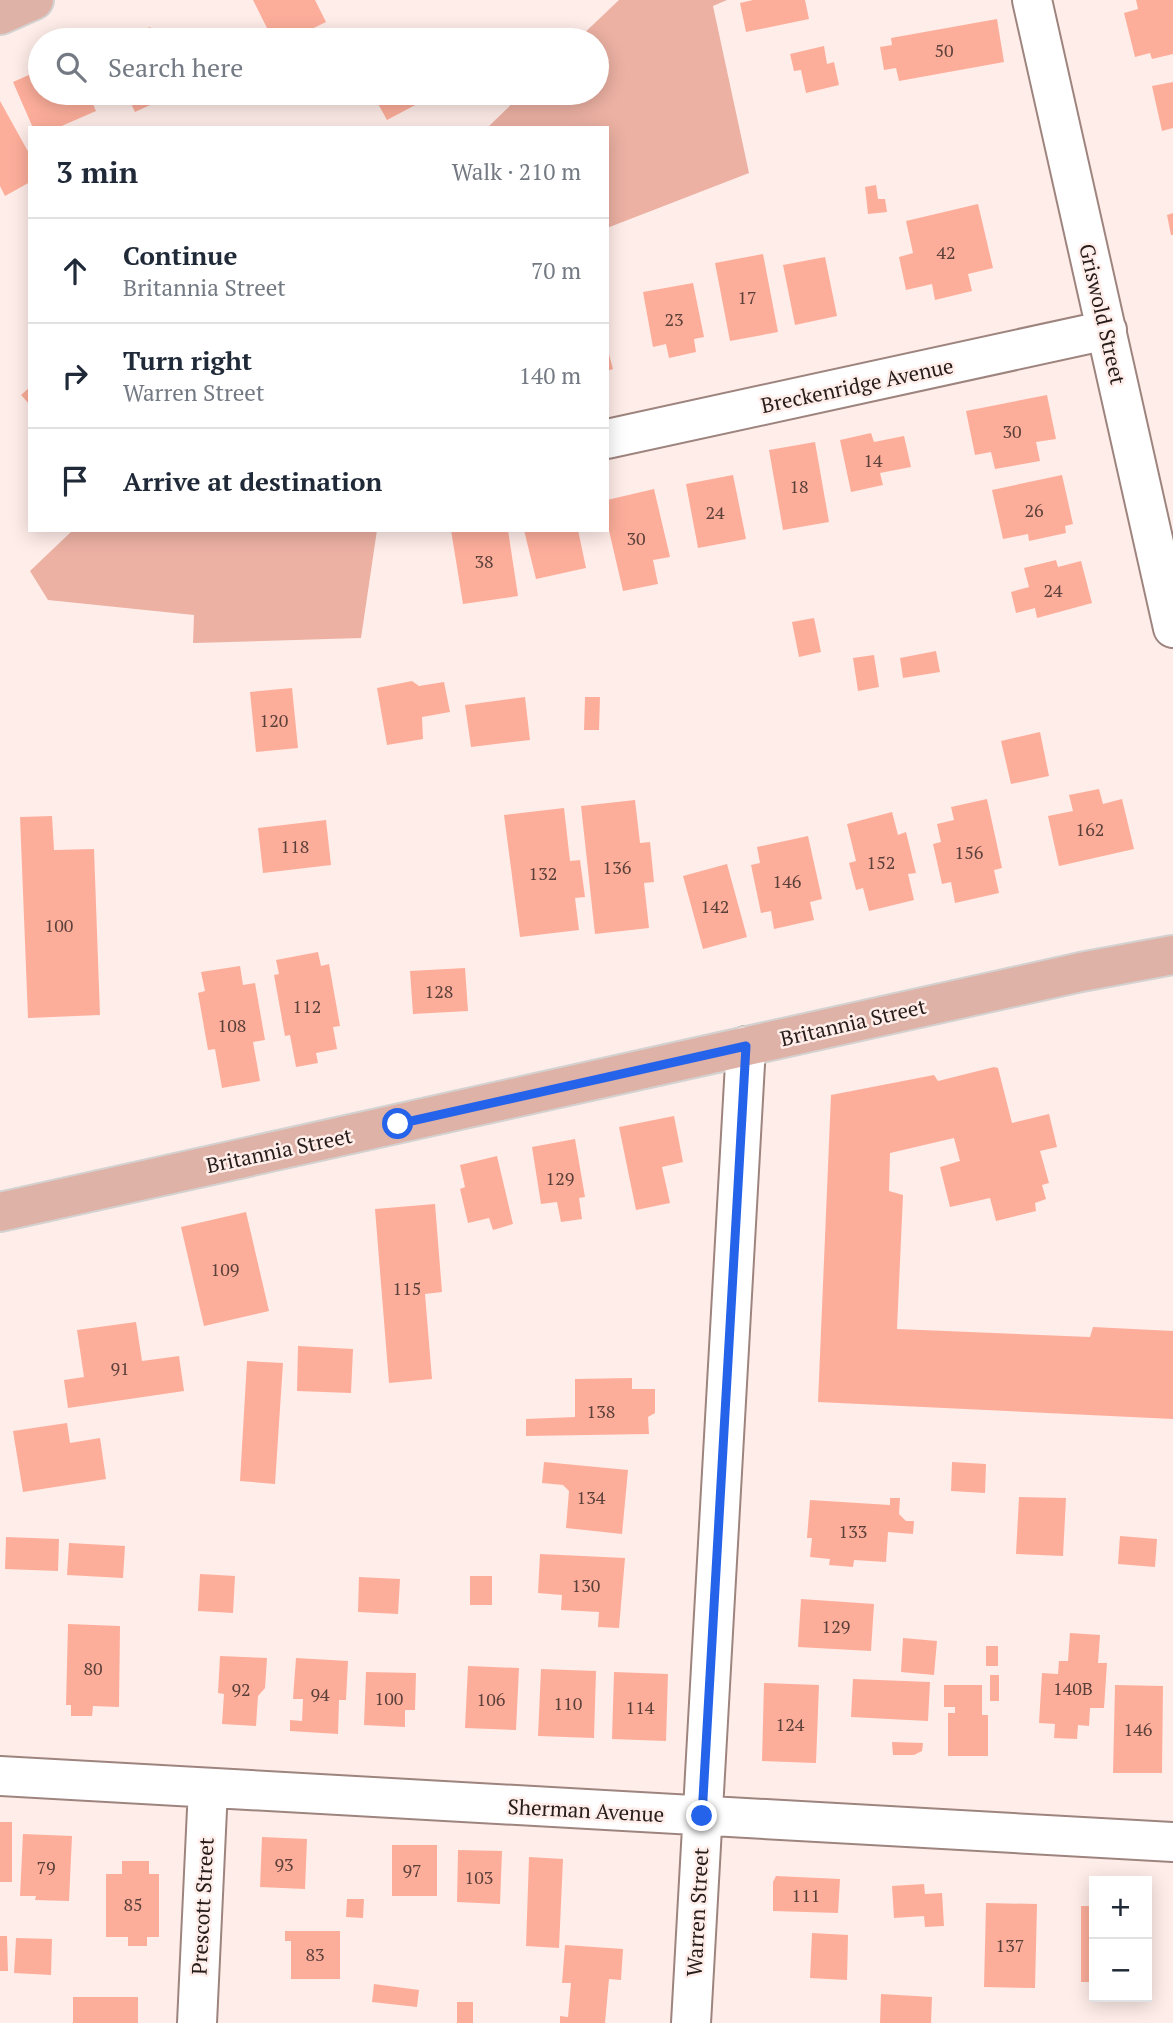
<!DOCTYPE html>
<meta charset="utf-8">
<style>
:root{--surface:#fff;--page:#f2f2f3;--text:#1f2937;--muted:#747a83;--line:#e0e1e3}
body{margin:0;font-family:"PT Serif",serif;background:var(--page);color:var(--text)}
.controls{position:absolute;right:21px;bottom:21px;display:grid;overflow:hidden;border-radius:0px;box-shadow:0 4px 18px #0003}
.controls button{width:63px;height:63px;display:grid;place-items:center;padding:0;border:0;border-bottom:2px solid var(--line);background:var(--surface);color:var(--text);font:35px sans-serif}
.stop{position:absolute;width:21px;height:21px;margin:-16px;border:5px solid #2563eb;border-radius:50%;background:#fff}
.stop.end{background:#2563eb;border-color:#fff;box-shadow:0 2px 7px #0008}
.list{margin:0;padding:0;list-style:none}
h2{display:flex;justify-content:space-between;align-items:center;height:91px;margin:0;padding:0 28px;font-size:30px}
h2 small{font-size:23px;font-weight:400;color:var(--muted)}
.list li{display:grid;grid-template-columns:46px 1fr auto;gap:21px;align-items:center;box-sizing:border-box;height:105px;padding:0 28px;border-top:2px solid var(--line)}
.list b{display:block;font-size:26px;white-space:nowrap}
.list p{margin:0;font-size:23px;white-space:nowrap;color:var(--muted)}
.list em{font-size:23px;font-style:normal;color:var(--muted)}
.icon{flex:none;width:38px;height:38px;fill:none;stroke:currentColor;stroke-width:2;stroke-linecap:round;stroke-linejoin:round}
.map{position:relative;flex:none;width:1173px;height:2023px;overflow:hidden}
.search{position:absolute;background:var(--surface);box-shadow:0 4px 18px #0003;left:28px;top:28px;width:581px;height:77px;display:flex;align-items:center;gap:18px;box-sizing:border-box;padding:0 24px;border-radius:38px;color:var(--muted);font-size:26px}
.panel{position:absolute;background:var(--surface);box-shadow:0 4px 18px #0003;left:28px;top:126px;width:581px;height:406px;border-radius:0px}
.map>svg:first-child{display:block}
</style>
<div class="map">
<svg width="1173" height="2023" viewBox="0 0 1173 2023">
<rect width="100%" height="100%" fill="#ffede9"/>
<path fill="#ecb1a3" d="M619,0H727L713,6L749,173L607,228V128H487L523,93H597V40H577Z
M73,530H377L361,638L193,643L194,615L48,600L30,571Z"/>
<path fill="#fdae9b" d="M253,0H315L326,22L289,40H273Z
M753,0H805L809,19L746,32L740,3Z
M1136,0H1173V54L1152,59L1150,53L1135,57L1124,13L1138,9Z
M997,19L1004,62L899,81L896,68L884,70L880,47L892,45L891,38Z
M150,27L156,40H120Z
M336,32L340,40H319Z
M824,46L827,64L834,62L839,85L806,93L801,70L794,71L790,54Z
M40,70V93H88L96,111L57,128H33L13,82Z
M1173,82V128L1162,131L1152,86Z
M126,93H176L135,112Z
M312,93H342L321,103L317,102Z
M372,93H413L419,103L387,120Z
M0,101L30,155V182L5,196L0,186Z
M876,185L878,199H885L887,212L868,214L865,187Z
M978,204L993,268L968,274L972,291L935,300L932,284L906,290L899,257L913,253L906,221Z
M1173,213V235H1171L1167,215Z
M763,254L778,332L730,341L715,263Z
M825,257L837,316L795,325L783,265Z
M693,283L704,337L694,339L696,352L669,358L666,344L653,347L643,292Z
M607,347L613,369L607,371Z
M30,387V405L21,395Z
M1047,395L1056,439L1036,442L1040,461L995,469L991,452L975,455L966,411Z
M871,433L874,442L904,436L911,467L880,473L883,485L851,492L840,440Z
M815,442L829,522L783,530L769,450Z
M733,475L746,539L698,548L686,484Z
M1062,475L1073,524L1065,526L1066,533L1029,541L1028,534L1003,539L992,490Z
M654,489L670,557L653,560L658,584L623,591L607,522V500Z
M451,530H508L518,596L463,604Z
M524,530H578L586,568L536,579Z
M1056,560L1058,567L1081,561L1092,603L1037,618L1035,608L1016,613L1011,592L1029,587L1024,568Z
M814,618L821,652L799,657L792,622Z
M936,651L940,672L903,678L900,658Z
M874,655L879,687L858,691L853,658Z
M412,681L419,686L444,682L450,712L422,717L423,739L387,745L377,688Z
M292,688L298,748L256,752L250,692Z
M525,697L530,740L471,747L465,705Z
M585,697H600L599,730H584Z
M1040,732L1049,776L1011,784L1001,741Z
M1099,789L1103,804L1122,799L1134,849L1059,866L1048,816L1073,811L1069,795Z
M987,799L1002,868L994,870L999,893L955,903L951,882L942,884L933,844L941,842L937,824L954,820L951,807Z
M635,800L640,843L650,842L654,882L644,883L649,928L595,934L581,806Z
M564,808L570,861L580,860L585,897L575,898L579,930L520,937L504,815Z
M892,812L898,835L906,832L916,873L908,874L914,900L869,911L863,888L856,890L849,863L856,861L847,824Z
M52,816L54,850L94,849L100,1015L28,1018L20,817Z
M326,820L331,865L263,873L258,828Z
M808,836L822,899L810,902L814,920L774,929L771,911L761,913L751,865L760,863L757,847Z
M727,864L747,937L703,949L683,876Z
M318,952L321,966L329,964L340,1026L333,1027L337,1049L316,1053L318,1063L296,1067L290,1035L285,1036L274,975L279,974L276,960Z
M240,966L243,985L255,983L265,1040L253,1042L260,1081L222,1088L215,1049L208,1050L198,993L205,991L201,972Z
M465,968L468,1011L413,1014L410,971Z
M994,1067L998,1068L1012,1123L1049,1114L1057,1147L1040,1151L1049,1183L1042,1185L1046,1199L1035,1203L1036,1211L996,1221L990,1198L950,1207L940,1167L960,1161L954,1138L890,1153L889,1191L903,1195L897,1329L1090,1337L1093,1327L1173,1331V1419L818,1402L831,1095L934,1075L938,1081Z
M674,1116L683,1162L662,1167L670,1203L636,1210L619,1127Z
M575,1139L585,1197L579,1198L582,1219L561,1222L557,1202L541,1204L532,1147Z
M497,1156L513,1224L493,1230L489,1218L468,1223L460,1189L465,1187L460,1165Z
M435,1204L442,1292L425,1294L432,1379L389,1383L375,1209Z
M246,1212L269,1311L204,1326L181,1227Z
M136,1322L142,1361L179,1356L184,1391L68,1408L64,1380L84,1377L77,1330Z
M298,1346L353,1349L351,1393L297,1391Z
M247,1361L283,1363L275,1484L240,1481Z
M632,1378V1389H655V1413L648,1417L649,1434L526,1436V1419L575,1417V1379Z
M67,1423L70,1443L100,1438L106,1479L23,1492L13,1431Z
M544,1462L628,1470L622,1534L566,1528L569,1491L563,1485L542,1483Z
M952,1462L986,1464L985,1493L951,1491Z
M1019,1497L1066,1498L1063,1556L1016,1554Z
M890,1498H900L899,1514L906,1521H914L913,1534L888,1532L886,1562L854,1560L853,1567L829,1565L830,1559L810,1557L812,1538H807L810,1500L890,1505Z
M1120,1536L1157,1539L1155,1567L1118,1564Z
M6,1537L59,1539L58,1571L5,1569Z
M69,1543L125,1546L123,1578L67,1575Z
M540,1554L625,1558L619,1628L598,1627L599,1612L561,1610L562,1595L538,1593Z
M200,1574L235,1576L233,1613L198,1611Z
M470,1576H492V1605H470Z
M359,1577L400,1579L398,1614L358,1612Z
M801,1599L874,1604L871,1651L798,1647Z
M68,1624L120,1626L119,1707L93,1706L92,1716H71V1705H66Z
M1070,1633L1100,1635L1098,1663H1107L1104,1708H1090L1089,1726L1078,1725L1077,1739L1054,1738L1055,1724L1039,1723L1042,1673L1058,1674L1059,1661H1068Z
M903,1638L937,1641L934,1675L901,1672Z
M986,1646H998V1666H986Z
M220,1656L267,1658L265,1688L258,1696L256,1726L222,1724L224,1694L218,1693Z
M296,1658L348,1661L346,1700H339L338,1734L290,1731V1720L302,1721L303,1699H293Z
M468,1666L519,1668L516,1730L465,1728Z
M541,1669L596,1671L594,1738L538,1736Z
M366,1672L416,1673L415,1710H405V1727L364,1725Z
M614,1672L668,1674L666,1741L612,1739Z
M990,1675H999V1701H990Z
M853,1679L930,1682L928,1721L851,1717Z
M764,1683L819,1685L816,1763L762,1761Z
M944,1685H982V1715H988V1756H948V1713H955V1707H944Z
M1115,1685L1163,1686L1162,1773H1113Z
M892,1742L923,1743L922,1751L914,1755H893Z
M0,1822H12V1882H0Z
M23,1834L72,1836L69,1901L35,1900L36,1896H20Z
M262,1837L307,1839L305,1889L260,1887Z
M392,1845H437V1896H392Z
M458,1850L502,1851L500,1904L457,1902Z
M529,1857L563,1859L559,1948L526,1946Z
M122,1861H149V1874H159V1937H147V1946H128V1937H106V1874H122Z
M776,1876L840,1879L838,1913L773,1911V1882Z
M924,1884L925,1894L942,1893L944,1926L925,1927L924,1916L894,1918L892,1886Z
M347,1899H364L363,1918L346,1917Z
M986,1903L1037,1904L1035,1988L984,1987Z
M1081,1906H1094L1093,1982H1081Z
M285,1931H340V1979H291V1941H285Z
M812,1933L848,1935L847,1980L810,1978Z
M0,1936H7L8,1971H0Z
M16,1938L52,1939L51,1975L14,1973Z
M565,1945L623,1949L621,1980L609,1979L605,2023H560V2016L568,2017L571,1983H562Z
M374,1984L419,1990L417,2007L372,2002Z
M881,1994L932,1997L931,2023H880Z
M73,1997H138V2023H73Z
M457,2002H473V2023H457Z"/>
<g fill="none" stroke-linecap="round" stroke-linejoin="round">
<g stroke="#9e847e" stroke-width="42">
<path id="minor" d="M1032,0L1173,628
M607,439L1107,330
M0,1776L1173,1842
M197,2023L208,1788
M691,2023L746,1046"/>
</g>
<g stroke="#d4d2d1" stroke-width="42">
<path id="major" d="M0,15L34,0
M0,1212L1081,972L1173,955"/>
</g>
<use href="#minor" stroke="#fff" stroke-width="38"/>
<use href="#major" stroke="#dfb2a7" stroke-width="38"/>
</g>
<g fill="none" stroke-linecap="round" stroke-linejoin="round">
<path stroke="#2563eb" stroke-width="9" d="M398,1124L746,1046L702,1816"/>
</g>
<g text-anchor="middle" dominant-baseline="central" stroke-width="5" stroke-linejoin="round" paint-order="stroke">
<g font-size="18" fill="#5c403a">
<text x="944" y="50">50</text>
<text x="946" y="252">42</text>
<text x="747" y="297">17</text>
<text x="674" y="319">23</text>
<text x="1012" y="431">30</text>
<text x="873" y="460">14</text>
<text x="799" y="486">18</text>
<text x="1034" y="510">26</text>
<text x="715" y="512">24</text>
<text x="636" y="538">30</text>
<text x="484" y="561">38</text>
<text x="1053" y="590">24</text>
<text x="274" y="720">120</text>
<text x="1090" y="829">162</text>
<text x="295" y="846">118</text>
<text x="969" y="852">156</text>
<text x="881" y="862">152</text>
<text x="617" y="867">136</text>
<text x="543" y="873">132</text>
<text x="787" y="881">146</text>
<text x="715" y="906">142</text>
<text x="59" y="925">100</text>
<text x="439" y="991">128</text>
<text x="307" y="1006">112</text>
<text x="232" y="1025">108</text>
<text x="560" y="1178">129</text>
<text x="225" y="1269">109</text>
<text x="407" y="1288">115</text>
<text x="120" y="1368">91</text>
<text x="601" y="1411">138</text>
<text x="591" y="1497">134</text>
<text x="853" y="1531">133</text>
<text x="586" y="1585">130</text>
<text x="836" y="1626">129</text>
<text x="93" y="1668">80</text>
<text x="1073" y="1688">140B</text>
<text x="241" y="1689">92</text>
<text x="320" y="1694">94</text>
<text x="389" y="1698">100</text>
<text x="491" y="1699">106</text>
<text x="568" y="1703">110</text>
<text x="640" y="1707">114</text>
<text x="790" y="1724">124</text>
<text x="1138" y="1729">146</text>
<text x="284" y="1864">93</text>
<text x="46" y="1867">79</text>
<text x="412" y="1870">97</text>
<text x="479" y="1877">103</text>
<text x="806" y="1895">111</text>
<text x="133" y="1904">85</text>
<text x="1010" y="1945">137</text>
<text x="315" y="1954">83</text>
</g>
<g font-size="21" fill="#261c19" stroke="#ffede9">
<text transform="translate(1103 314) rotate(77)">Griswold Street</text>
<text transform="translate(857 385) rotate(-12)">Breckenridge Avenue</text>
<text transform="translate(853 1022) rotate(-13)">Britannia Street</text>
<text transform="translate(279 1150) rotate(-12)">Britannia Street</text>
<text transform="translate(586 1810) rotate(3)">Sherman Avenue</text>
<text transform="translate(202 1906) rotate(-87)">Prescott Street</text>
<text transform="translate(697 1912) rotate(-87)">Warren Street</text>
</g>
</g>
</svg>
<div class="controls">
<button>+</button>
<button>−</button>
</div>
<div class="stop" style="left:398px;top:1124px"></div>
<div class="stop end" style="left:702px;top:1816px"></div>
<div class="search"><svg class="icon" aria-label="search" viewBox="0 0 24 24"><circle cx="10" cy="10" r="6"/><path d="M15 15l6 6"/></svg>Search here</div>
<section class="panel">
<h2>3 min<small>Walk · 210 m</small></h2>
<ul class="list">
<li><svg class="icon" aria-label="ahead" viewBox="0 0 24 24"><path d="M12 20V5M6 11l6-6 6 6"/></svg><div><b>Continue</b><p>Britannia Street</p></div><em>70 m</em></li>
<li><svg class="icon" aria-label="right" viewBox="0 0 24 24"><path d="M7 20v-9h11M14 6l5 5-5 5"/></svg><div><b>Turn right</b><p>Warren Street</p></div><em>140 m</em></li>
<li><svg class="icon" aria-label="arrive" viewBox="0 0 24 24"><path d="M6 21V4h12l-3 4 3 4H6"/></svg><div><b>Arrive at destination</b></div></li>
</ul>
</section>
</div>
